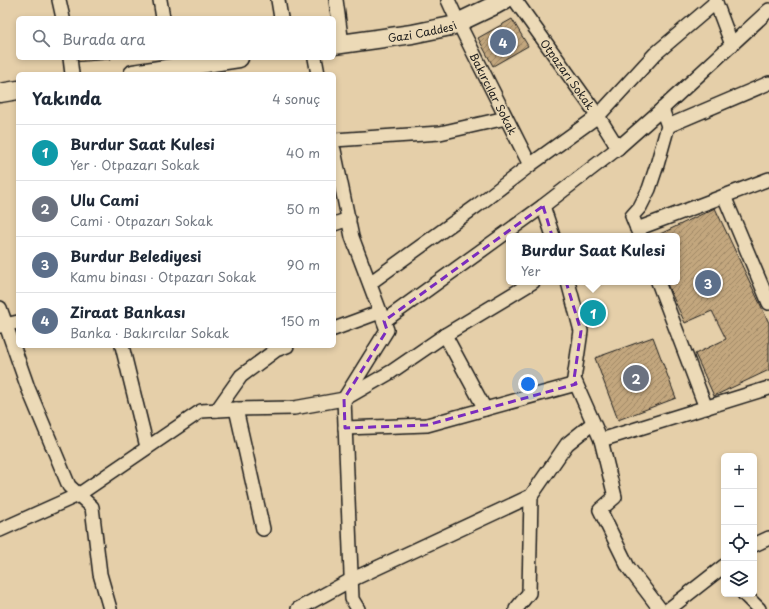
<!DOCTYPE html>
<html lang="tr">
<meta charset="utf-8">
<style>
:root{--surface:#fff;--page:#f6f6f7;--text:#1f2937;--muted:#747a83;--line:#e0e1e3;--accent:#7c3aed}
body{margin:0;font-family:"Playpen Sans",sans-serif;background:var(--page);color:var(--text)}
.controls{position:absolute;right:12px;bottom:12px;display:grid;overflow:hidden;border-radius:6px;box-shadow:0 2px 6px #0003}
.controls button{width:36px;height:36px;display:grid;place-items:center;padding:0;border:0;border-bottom:1px solid var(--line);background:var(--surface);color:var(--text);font:20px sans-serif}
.you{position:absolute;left:528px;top:384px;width:14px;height:14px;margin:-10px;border:3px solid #fff;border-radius:50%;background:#1a73e8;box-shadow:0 0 0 6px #1a73e833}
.badge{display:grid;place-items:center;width:26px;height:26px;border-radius:50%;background:var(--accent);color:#fff;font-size:13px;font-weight:700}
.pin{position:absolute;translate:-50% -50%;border:2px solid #fff;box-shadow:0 1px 4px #0006}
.popup{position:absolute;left:506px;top:233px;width:174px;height:52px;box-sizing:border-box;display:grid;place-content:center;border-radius:6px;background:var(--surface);filter:drop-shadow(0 1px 3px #0005);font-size:13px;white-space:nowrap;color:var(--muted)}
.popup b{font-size:15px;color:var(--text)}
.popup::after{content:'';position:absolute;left:50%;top:100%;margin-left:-8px;border:8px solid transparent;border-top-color:var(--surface)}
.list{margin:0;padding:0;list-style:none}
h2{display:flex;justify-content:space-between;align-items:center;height:52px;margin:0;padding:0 16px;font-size:17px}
h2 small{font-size:13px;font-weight:400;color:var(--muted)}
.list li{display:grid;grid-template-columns:26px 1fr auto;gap:12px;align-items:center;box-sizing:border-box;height:56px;padding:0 16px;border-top:1px solid var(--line)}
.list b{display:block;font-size:15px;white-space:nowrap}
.list p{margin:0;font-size:13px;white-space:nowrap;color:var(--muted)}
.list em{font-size:13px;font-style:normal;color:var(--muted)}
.icon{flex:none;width:22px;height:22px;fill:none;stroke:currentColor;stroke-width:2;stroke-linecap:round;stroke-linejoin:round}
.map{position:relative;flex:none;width:769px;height:609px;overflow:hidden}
.search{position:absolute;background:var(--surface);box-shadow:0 2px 6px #0003;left:16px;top:16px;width:320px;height:44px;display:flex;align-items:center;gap:10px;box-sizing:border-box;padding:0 14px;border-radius:6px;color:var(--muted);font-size:15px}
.panel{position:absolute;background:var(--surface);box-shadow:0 2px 6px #0003;left:16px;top:72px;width:320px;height:276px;border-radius:6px}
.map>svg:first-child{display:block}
</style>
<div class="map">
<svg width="769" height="609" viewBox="0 0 769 609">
<defs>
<pattern id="building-hatch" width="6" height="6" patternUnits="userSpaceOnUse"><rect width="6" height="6" fill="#c3a77e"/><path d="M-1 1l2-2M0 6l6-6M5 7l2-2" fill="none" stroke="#9e8766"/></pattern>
</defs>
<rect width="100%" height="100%" fill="#e5cfa9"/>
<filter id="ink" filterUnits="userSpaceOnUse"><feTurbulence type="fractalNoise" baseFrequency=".025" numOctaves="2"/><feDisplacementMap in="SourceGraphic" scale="8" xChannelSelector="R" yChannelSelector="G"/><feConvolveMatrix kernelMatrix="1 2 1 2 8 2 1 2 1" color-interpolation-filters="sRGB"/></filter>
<g filter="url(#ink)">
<path fill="url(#building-hatch)" stroke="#1c1c1c" d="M512,19L528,46L493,66L478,38Z
M74,58H111V59L74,62Z
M715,208L769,323V370L714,396L695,354L726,339L712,311L685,323L666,282H677V236H660V234Z
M597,304L602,317L589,322L584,308Z
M653,337L676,398L618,420L595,358Z"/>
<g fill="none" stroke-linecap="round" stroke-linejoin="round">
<g stroke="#1c1c1c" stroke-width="16">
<g id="street">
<path d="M59,0L63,18"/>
<path d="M160,0L163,18"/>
<path d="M278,0L281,18"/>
<path d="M336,0L342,44"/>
<path id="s1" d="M448,0L458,22L530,165"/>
<path id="s2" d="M515,0L598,116L618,148"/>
<path d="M715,0L732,45"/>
<path d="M70,58L72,74"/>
<path d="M315,58L318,74"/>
<path d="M668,126L769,83"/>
<path d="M334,140L440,133L506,118"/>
<path d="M334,150L352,237L387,330L344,399L352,599L358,609"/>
<path d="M724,196L769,303"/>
<path d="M543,206L553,236"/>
<path d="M334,224L349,219"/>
<path d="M637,229L769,179"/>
<path d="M640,236L632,216L640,207L649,189L657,165L668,126L662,109"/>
<path d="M568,282L581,331L574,379L601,440L615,497L600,510L628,567L660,609"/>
<path d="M658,282L706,408"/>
<path d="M370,283L478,205L530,165L598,116L655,54L716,2"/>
<path d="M0,308L28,388L69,486L92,507L100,574L110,609"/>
<path d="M384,321L543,206L618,148L662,109L769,10"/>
<path d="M0,326L18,322"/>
<path d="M334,329L380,312"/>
<path d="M445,335L485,409"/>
<path d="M122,346L147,447"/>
<path d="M236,409L263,529"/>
<path d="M217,410L241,376L276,350L287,346"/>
<path d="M345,428L427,425L576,384"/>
<path d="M601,440L769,388"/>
<path d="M0,530L78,495L201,411L236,409L294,408L344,399L391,372L445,335L533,282"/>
<path d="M754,545L769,538"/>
<path d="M744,594L759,609"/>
<path d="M298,609L351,580L531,496L567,444L593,423"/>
<path d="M516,609L529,593L531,496"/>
<path d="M669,609L724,566"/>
</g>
</g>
<g stroke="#1c1c1c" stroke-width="21">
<g id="secondary">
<path id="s3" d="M334,45L412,34L451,26L495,5L504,0"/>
<path d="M133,74L239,58"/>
<path d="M0,93L18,90"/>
</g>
</g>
<use href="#street" stroke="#ecdab7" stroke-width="13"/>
<use href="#secondary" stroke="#ecdab7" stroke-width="18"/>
</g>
</g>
<path fill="none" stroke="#7b2cbf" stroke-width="3" stroke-dasharray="8 5" stroke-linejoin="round" d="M543,206L581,331L574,379L576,384L427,425L345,428L344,399L387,330L384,321Z"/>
<g text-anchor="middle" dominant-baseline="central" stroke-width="3" stroke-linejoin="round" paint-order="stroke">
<g font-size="11" fill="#1c1c1c" stroke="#ecdab7">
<text stroke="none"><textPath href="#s3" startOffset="89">Gazi Caddesi</textPath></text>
<text stroke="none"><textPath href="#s2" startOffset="91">Otpazarı Sokak</textPath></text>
<text stroke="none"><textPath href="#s1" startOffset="104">Bakırcılar Sokak</textPath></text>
</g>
</g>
</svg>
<div class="controls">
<button>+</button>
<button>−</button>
<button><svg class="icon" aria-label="locate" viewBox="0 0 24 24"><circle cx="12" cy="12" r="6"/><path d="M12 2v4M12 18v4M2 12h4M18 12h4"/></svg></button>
<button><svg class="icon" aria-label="layers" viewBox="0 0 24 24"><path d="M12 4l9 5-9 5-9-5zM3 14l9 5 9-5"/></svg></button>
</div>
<div class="you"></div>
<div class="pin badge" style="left:593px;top:313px;background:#0f9aa8">1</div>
<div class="popup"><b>Burdur Saat Kulesi</b>Yer</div>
<div class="pin badge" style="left:636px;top:378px;background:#6b7280">2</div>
<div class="pin badge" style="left:708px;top:283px;background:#5c6f8a">3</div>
<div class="pin badge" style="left:503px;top:42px;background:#5c6f8a">4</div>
<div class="search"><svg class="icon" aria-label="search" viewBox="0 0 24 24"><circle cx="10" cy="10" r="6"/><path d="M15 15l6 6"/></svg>Burada ara</div>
<section class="panel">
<h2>Yakında<small>4 sonuç</small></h2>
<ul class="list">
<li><span class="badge" style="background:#0f9aa8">1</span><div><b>Burdur Saat Kulesi</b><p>Yer · Otpazarı Sokak</p></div><em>40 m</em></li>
<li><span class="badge" style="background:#6b7280">2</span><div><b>Ulu Cami</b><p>Cami · Otpazarı Sokak</p></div><em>50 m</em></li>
<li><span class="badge" style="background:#5c6f8a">3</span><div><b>Burdur Belediyesi</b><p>Kamu binası · Otpazarı Sokak</p></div><em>90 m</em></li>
<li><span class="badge" style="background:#5c6f8a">4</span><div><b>Ziraat Bankası</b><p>Banka · Bakırcılar Sokak</p></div><em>150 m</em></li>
</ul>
</section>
</div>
